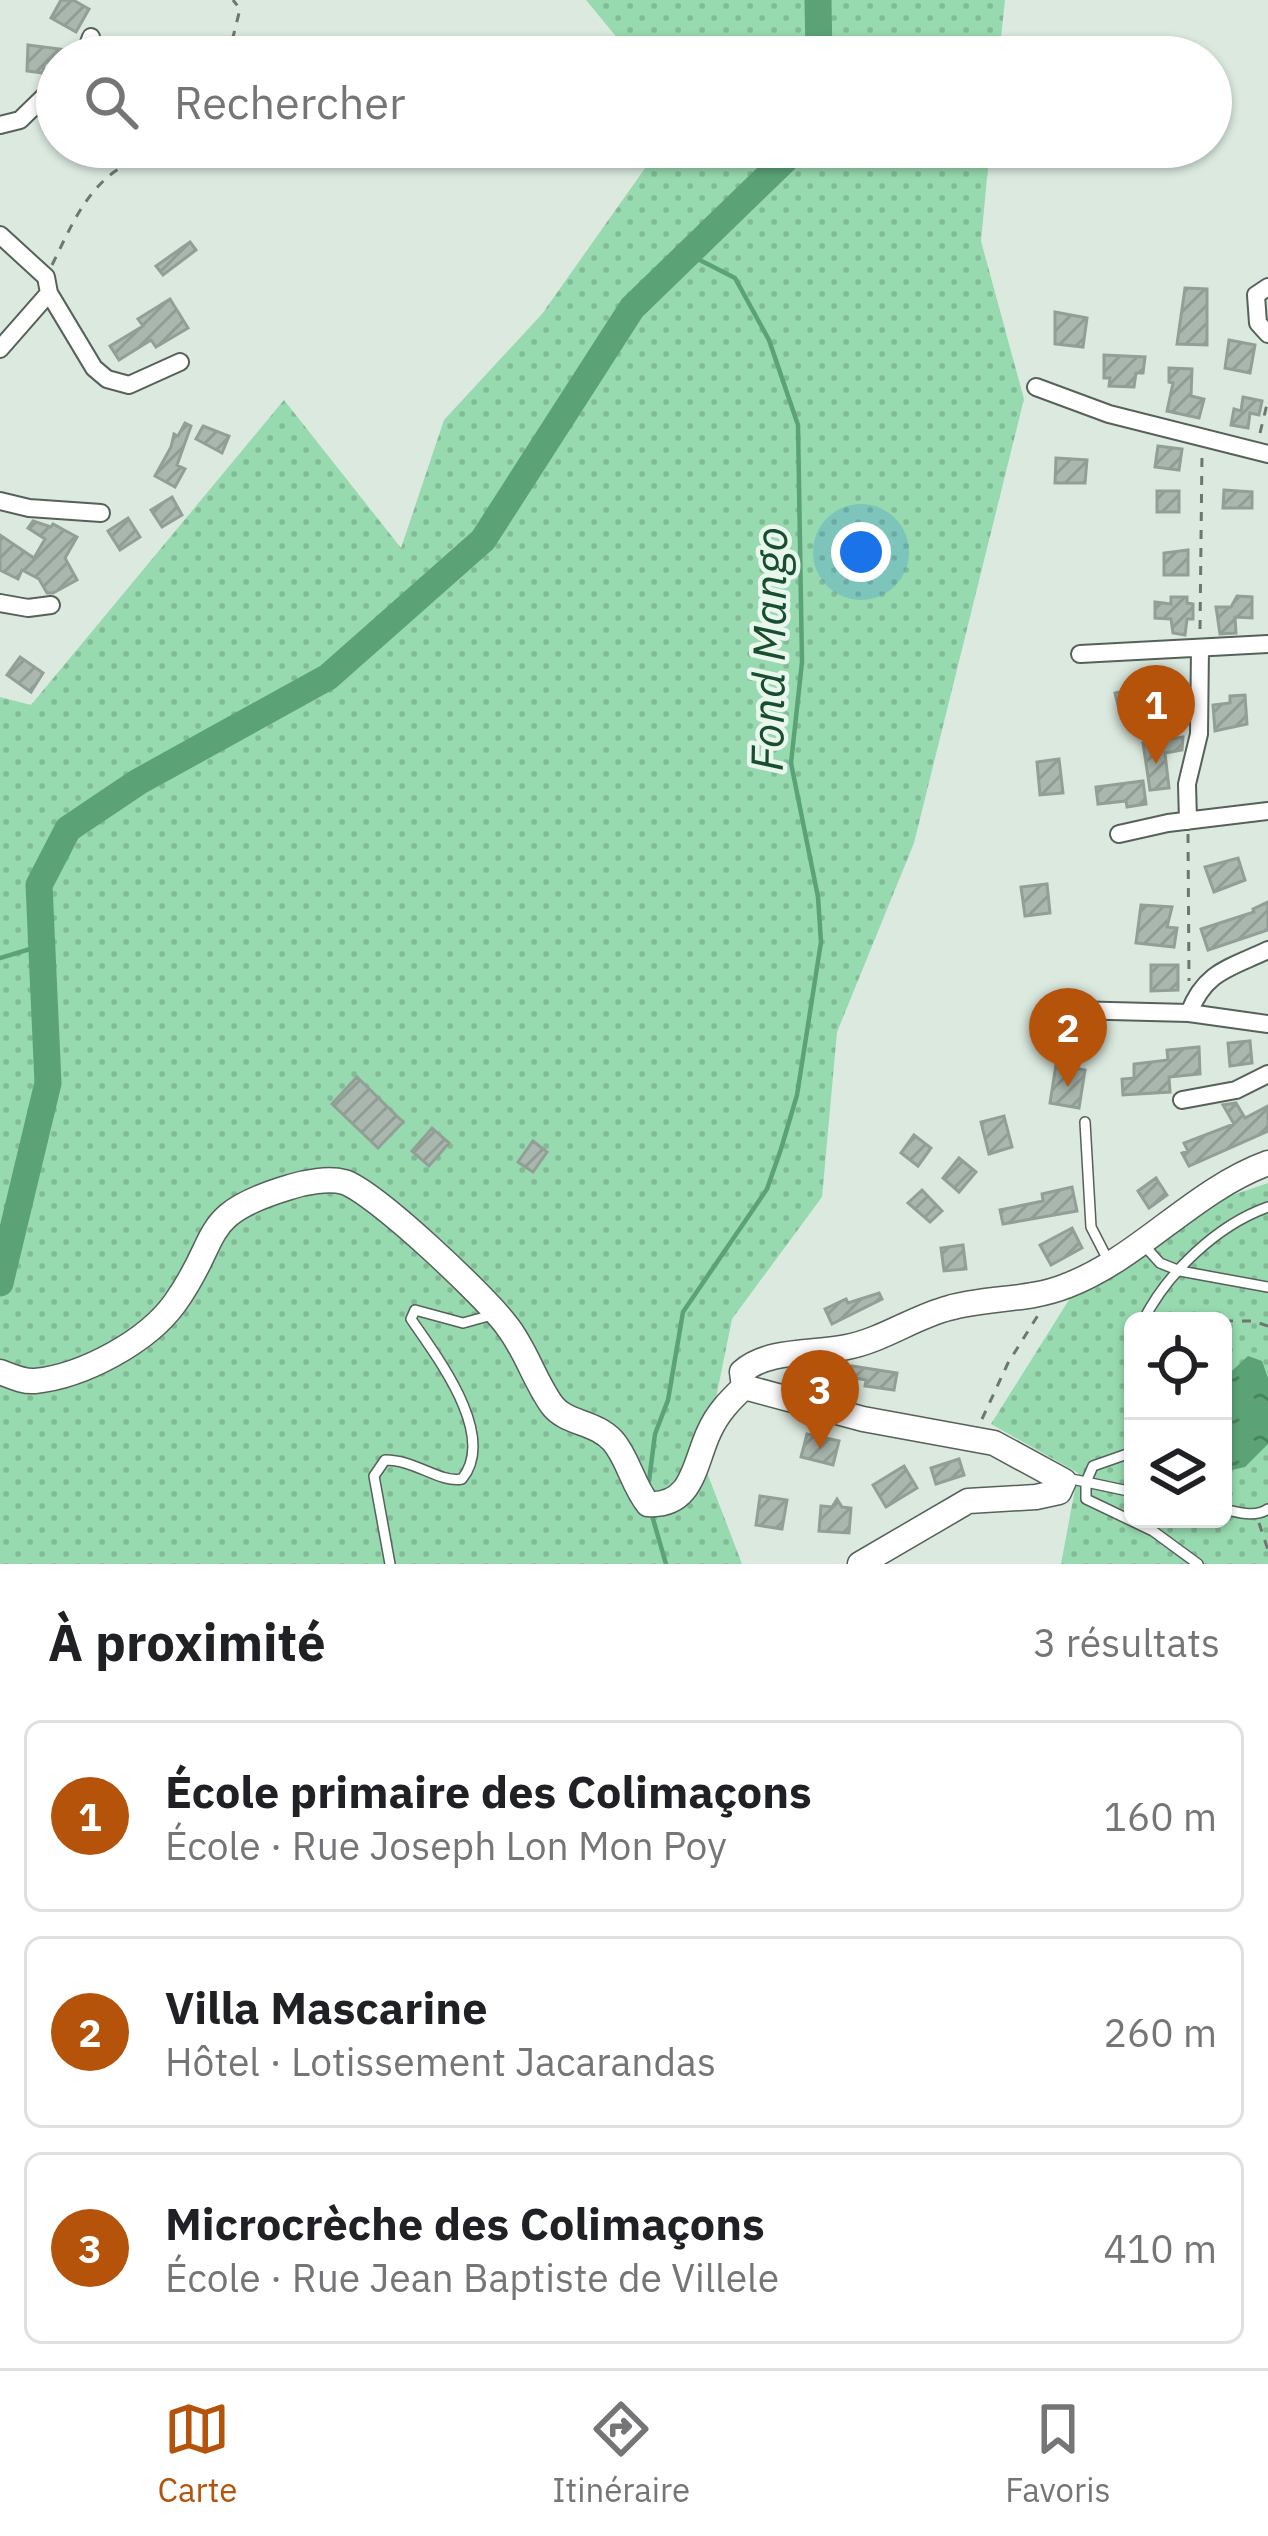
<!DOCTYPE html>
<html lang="fr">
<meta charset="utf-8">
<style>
:root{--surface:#fff;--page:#f6f6f6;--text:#202124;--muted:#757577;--line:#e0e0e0;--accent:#b45309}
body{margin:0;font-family:"IBM Plex Sans",sans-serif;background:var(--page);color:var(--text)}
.controls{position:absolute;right:36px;bottom:36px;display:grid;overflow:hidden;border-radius:18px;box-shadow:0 3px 9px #0004}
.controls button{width:108px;height:108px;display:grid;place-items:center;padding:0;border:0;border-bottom:3px solid var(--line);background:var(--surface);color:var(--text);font:60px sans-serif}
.you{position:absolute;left:861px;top:552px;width:42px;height:42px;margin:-30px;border:9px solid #fff;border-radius:50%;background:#1a73e8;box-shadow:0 0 0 18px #1a73e833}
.badge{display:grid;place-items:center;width:78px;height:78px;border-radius:50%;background:var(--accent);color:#fff;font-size:39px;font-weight:700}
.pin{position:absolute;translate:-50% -99px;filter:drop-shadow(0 3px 6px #0008)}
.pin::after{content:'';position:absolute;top:63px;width:42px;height:36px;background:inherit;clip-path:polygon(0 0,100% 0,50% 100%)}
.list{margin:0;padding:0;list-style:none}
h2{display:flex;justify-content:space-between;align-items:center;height:156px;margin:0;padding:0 48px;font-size:51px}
h2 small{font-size:39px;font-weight:400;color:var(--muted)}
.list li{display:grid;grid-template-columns:78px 1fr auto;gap:36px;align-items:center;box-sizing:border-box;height:192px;margin:0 24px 24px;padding:0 24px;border:3px solid var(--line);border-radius:18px}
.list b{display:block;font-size:45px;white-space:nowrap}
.list p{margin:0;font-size:39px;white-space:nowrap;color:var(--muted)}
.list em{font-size:39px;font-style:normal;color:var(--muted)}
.icon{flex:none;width:66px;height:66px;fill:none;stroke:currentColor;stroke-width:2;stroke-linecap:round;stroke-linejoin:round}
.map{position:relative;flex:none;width:1268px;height:1564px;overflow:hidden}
.search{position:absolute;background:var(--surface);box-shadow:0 3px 9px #0004;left:36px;right:36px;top:36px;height:132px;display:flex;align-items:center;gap:30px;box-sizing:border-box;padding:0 42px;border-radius:66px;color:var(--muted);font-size:45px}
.sheet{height:804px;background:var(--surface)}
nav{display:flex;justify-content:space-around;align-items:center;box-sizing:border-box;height:168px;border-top:3px solid var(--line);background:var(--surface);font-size:33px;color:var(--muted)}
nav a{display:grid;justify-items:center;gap:6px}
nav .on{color:var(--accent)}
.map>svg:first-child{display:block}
</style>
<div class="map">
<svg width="1268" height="1564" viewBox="0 0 1268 1564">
<defs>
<pattern id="grass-dots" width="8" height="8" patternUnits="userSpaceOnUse" patternTransform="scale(3)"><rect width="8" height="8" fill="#97daaf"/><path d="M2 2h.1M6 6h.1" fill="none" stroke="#81ba95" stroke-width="1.8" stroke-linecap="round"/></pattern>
<pattern id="water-ripples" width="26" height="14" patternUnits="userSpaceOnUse" patternTransform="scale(3)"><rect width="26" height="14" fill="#5ba377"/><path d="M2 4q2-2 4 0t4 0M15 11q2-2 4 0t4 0" fill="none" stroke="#498360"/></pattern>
<pattern id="building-hatch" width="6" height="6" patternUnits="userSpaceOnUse" patternTransform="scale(3)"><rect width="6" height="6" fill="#a9b7ae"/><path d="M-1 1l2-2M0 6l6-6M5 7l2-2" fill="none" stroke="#909c94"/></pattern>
</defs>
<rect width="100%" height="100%" fill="#dbe9df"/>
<path fill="url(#grass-dots)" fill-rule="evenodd" d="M586,0H1005L999,57H633Z
M660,147H990L981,241L1024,399L914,843L837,1032L822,1197L732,1319L703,1462L742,1564H0V697L31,705L284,400L401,548L444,420L542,314Z
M1268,1183V1564H1061L1078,1473L991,1424L1072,1295L1224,1198ZM1133,1321H1223V1519H1133Z"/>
<path fill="url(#water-ripples)" d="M1248,1356L1262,1361L1268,1378V1444L1245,1467L1223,1472V1379Z"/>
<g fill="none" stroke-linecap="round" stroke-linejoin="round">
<path stroke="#5ba377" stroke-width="4.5" d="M0,958L40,946
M649,1481L655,1434L668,1400L683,1312L767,1189L781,1149L797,1095L821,942L818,897L791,763L802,662L798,425L769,340L735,278L688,254
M651,1512L666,1564"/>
<path stroke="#5ba377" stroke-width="27" d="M818,0L819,57
M0,1283L48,1083L39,885L68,829L138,782L328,677L483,540L632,308L798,147"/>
</g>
<path fill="url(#building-hatch)" stroke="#929f96" stroke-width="3" d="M61,0H73L89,9L76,32L51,18Z
M28,45L60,49L44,65L43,73L27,71Z
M190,242L196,250L163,275L156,266Z
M1185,288L1207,289V345L1177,344Z
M170,299L188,328L156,347L151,340L119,360L110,346L143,326L138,319Z
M1055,312L1087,318L1083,347L1055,344Z
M1229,340L1255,345L1250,373L1225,368Z
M1104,355L1145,357L1143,373H1136L1134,387L1109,386L1110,378H1104Z
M1169,368L1192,369L1191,396L1204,399L1199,418L1167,411L1173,383L1169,382Z
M1243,397L1262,401L1259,415L1250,413L1248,428L1231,425L1234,409L1241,411Z
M185,423L191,426L177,465L185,469L175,487L155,476L171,447L174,434L178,436Z
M203,426L229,436L222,453L196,439Z
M1158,446L1182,449L1179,470L1155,467Z
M1056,458L1087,460L1085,483H1055Z
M1224,490L1252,492V508H1223Z
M1157,491H1179V512H1157Z
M172,497L182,515L162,527L151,510Z
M128,518L140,537L120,550L108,531Z
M33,521L51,527L53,524L77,537L65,558L77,580L53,593H47L39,579L22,570L18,579L0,570V535L34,558L45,539L28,528Z
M1188,550V575H1164V553Z
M1237,596L1252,597V618L1235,617L1236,633L1220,634L1216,607H1231Z
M1171,597H1187V603L1193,604V619H1187L1185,635L1173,633L1171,619L1155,618V602L1171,604Z
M20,657L43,673L31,692L7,675Z
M1174,678L1179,698L1120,713L1115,693Z
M1245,695L1247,724L1215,731L1213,705L1230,703V696Z
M1183,737L1182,750L1165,753L1169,788L1150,790L1143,743Z
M1059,759L1063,793L1040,795L1037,762Z
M1143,781L1146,804L1127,807L1126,801L1098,804L1096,787Z
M1238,858L1245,880L1214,892L1205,867Z
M1047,884L1050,913L1025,916L1021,887Z
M1268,902V930L1208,950L1201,929L1254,912L1253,909Z
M1141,905L1172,907L1167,927L1177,928L1174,947L1136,943Z
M1151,965H1178V990L1151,991Z
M1250,1041L1252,1063L1230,1066L1228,1043Z
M1199,1047L1200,1074L1169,1077L1170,1092L1123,1095L1122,1079L1134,1078V1064L1168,1060L1167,1050Z
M1056,1065L1085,1070L1079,1108L1050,1103Z
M357,1077L403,1122L378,1148L332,1104Z
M1236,1103L1245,1118L1268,1106V1131L1189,1166L1182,1153L1188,1151L1184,1143L1234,1124L1223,1105Z
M1004,1116L1012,1147L989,1154L981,1122Z
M432,1128L449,1143L429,1166L412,1151Z
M914,1135L931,1148L918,1166L901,1153Z
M533,1141L547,1152L533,1172L518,1162Z
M959,1158L976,1172L959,1192L943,1178Z
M1156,1178L1167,1195L1149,1208L1138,1191Z
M1072,1187L1077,1211L1003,1224L1000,1210L1043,1201L1042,1194Z
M922,1190L942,1211L930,1222L908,1203Z
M1072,1228L1082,1248L1051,1265L1040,1245Z
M963,1245L966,1269L944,1271L941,1248Z
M879,1293L882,1299L832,1324L825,1309L846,1299L848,1303Z
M852,1366L897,1373L894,1390L865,1386L866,1380L850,1377Z
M807,1434L839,1441L833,1465L801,1457Z
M959,1459L964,1475L936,1484L931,1468Z
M904,1466L917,1488L886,1507L873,1485Z
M760,1496L787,1500L782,1529L756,1525Z
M837,1499L842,1507L851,1508L849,1533L819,1531L821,1506L832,1507Z"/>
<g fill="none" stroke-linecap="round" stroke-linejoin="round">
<g stroke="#556159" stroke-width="12">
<path id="lane" d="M1085,1122L1091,1227L1109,1262
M1142,1243L1160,1263L1180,1271L1268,1287
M1143,1321C1167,1273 1217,1225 1268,1207
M1133,1452L1093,1466L1086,1482L1133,1492
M1067,1478L1086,1482V1499L1153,1531L1198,1564
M1223,1509C1238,1512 1255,1518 1268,1509
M390,1564L374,1476L385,1460C416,1460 439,1483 462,1479C498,1435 436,1356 411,1319L415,1310L463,1323L492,1315"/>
</g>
<g stroke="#556159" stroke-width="20">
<path id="street" d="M84,57L91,37
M0,125L20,120L57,84
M0,235L46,277L49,293L94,368L107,379L129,385L180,362
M1268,287L1256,295L1258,323L1268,334
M0,349L49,293
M1036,387L1109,414L1268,454
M0,501L29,508L101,513
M0,603L28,608L51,605
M1080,654L1268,644
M1188,821L1187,784L1199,734L1200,648
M1119,834L1168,823L1268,811
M1071,1010L1189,1013L1268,1024
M1189,1013C1205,971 1230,968 1268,950
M1182,1100L1236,1090L1268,1074"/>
</g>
<g stroke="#556159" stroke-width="27">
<path id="secondary" d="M0,1372C11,1376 23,1382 35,1381C83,1376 147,1342 175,1303C223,1236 196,1215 290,1187C305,1182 329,1178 344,1182C374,1191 487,1298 507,1326C526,1350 534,1380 552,1405C566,1424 595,1421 613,1441C628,1458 633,1486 648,1504C693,1507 694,1464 709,1432C717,1414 729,1401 744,1387
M744,1387L742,1372C767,1349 814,1354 847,1347C883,1340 914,1317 949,1308C987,1297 1029,1301 1066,1286C1140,1258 1192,1191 1268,1163
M744,1387L863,1419L994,1443L1064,1481L1059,1492L1036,1497L968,1501L860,1564"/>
</g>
<path stroke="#6d766f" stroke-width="3" stroke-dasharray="9 9" stroke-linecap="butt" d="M228,57L240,9L233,0
M52,265C69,231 83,195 114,172C147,147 212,187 237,147
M1260,433L1268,400
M1200,629L1202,453
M1188,834L1189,981
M1188,1321H1253L1268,1326
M982,1419L1008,1363L1040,1312
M1259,1523L1268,1550"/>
<use href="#lane" stroke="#fff" stroke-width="9"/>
<use href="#street" stroke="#fff" stroke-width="16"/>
<use href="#secondary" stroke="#fff" stroke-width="24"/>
</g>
<g text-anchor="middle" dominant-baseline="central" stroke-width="9" stroke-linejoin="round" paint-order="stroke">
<g font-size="45" font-style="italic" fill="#164e2f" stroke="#e8f6ec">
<text transform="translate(768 649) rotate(-89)">Fond Mango</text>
</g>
</g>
</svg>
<div class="controls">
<button><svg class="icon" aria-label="locate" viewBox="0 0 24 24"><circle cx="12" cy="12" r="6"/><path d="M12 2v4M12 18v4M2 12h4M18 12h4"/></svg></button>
<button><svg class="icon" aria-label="layers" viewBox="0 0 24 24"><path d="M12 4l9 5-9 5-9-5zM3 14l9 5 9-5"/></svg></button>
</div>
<div class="you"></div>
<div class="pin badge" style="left:1156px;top:764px">1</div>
<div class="pin badge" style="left:1068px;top:1087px">2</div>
<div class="pin badge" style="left:820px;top:1449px">3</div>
<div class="search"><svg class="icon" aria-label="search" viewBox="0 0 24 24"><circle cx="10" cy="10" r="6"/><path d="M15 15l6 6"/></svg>Rechercher</div>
</div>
<section class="sheet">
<h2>À proximité<small>3 résultats</small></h2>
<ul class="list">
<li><span class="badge">1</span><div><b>École primaire des Colimaçons</b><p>École · Rue Joseph Lon Mon Poy</p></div><em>160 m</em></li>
<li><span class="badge">2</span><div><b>Villa Mascarine</b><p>Hôtel · Lotissement Jacarandas</p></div><em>260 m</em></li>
<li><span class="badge">3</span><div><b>Microcrèche des Colimaçons</b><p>École · Rue Jean Baptiste de Villele</p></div><em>410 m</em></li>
</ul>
</section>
<nav>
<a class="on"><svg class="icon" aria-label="map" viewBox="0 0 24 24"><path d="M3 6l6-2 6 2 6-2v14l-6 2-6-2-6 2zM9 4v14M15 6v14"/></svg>Carte</a>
<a><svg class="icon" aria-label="directions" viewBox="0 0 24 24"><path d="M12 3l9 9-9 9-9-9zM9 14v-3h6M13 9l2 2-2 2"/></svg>Itinéraire</a>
<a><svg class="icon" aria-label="saved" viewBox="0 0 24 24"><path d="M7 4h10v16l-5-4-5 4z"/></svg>Favoris</a>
</nav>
